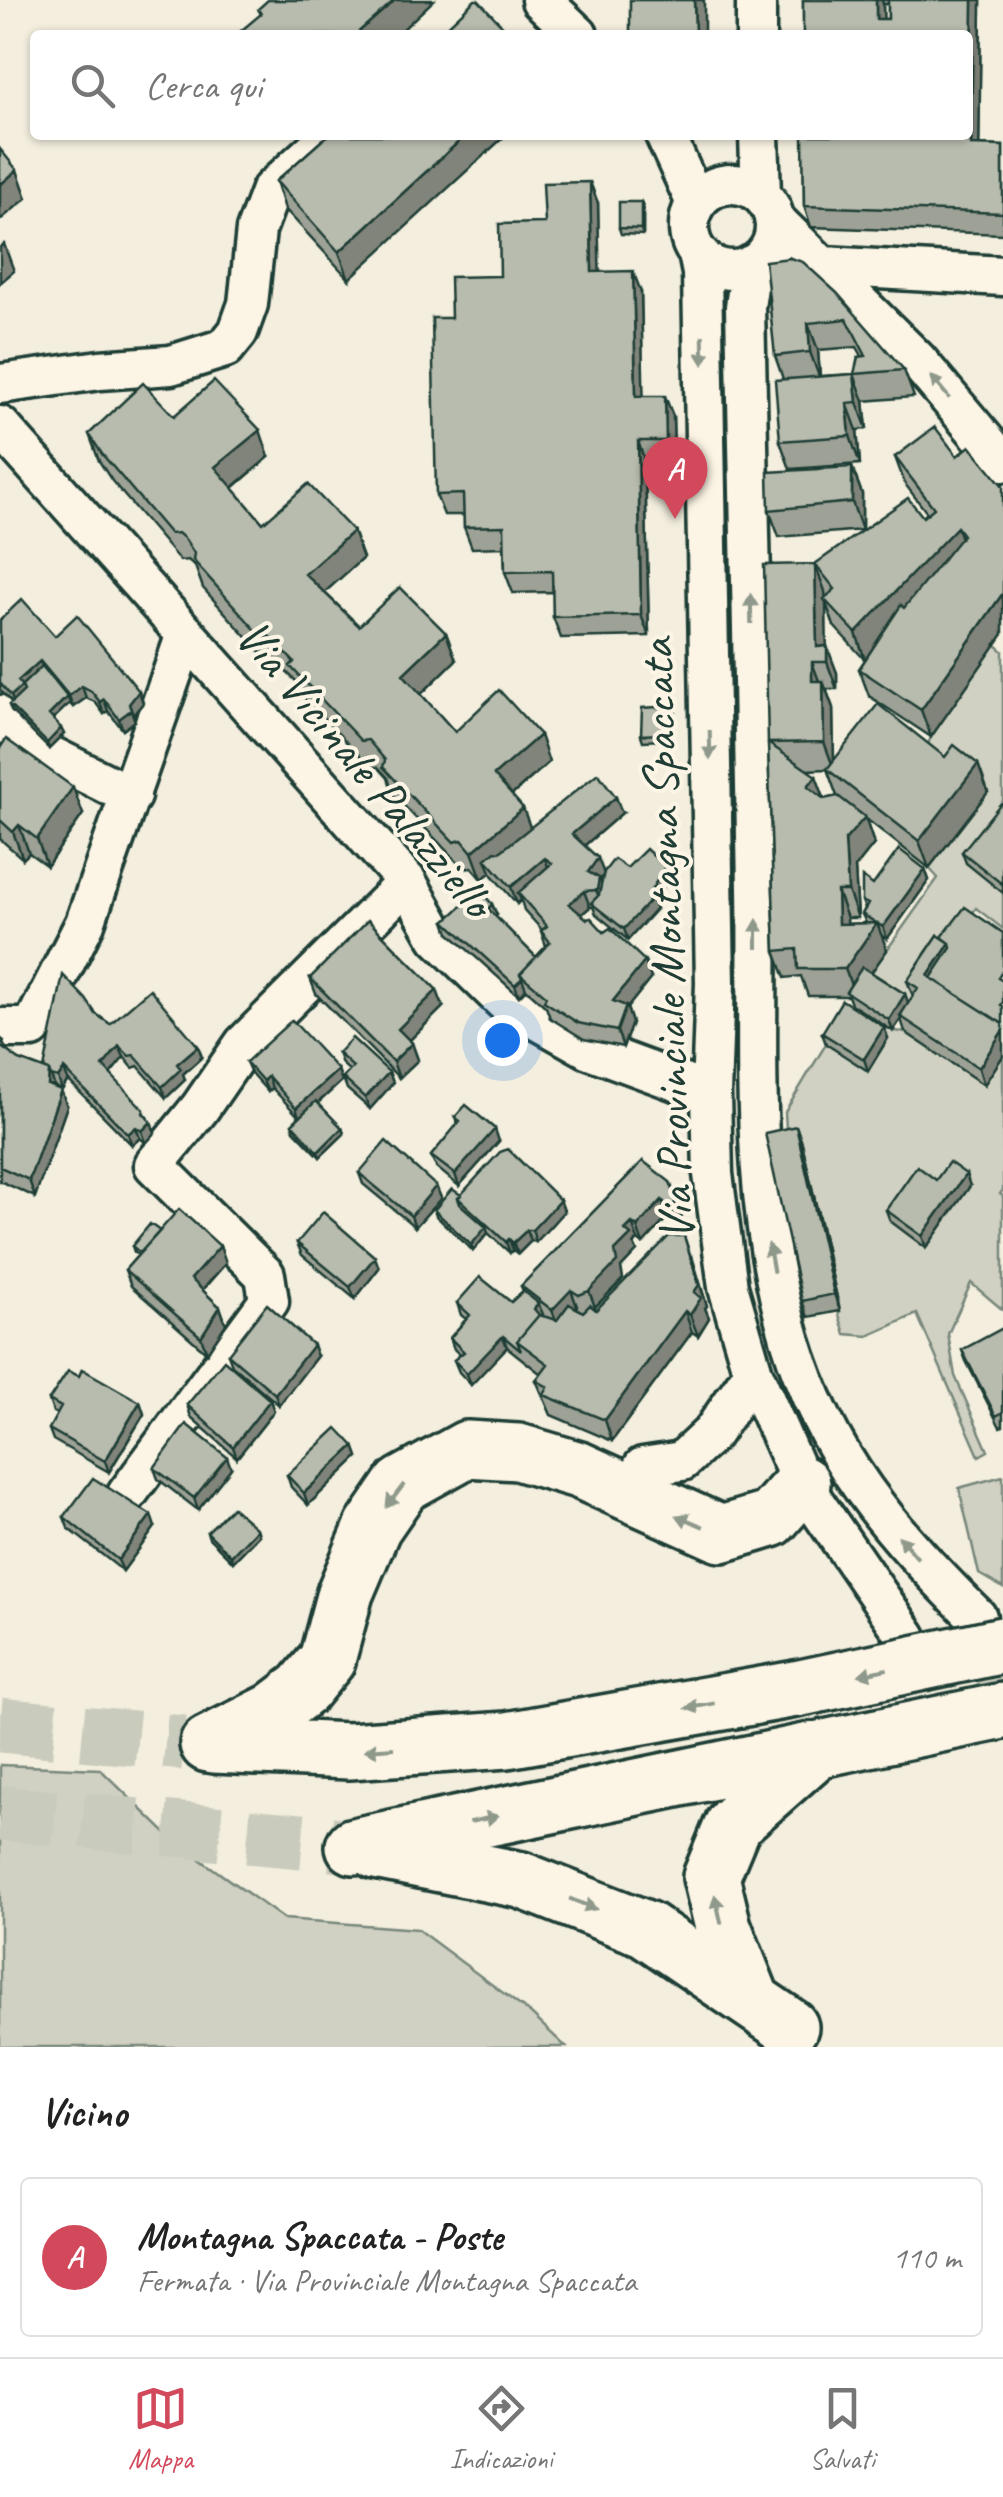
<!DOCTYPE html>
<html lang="it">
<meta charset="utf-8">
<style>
:root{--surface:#fff;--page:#f6f6f6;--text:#222;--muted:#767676;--line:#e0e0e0;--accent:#d1495b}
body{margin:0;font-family:Caveat,sans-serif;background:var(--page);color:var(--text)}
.you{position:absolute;left:502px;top:1040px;width:35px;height:35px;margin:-25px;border:8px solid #fff;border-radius:50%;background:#1a73e8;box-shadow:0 0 0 15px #1a73e833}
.badge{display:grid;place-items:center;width:65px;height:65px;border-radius:50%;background:var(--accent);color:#fff;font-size:32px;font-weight:700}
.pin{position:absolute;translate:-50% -82px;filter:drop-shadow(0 2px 5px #0008)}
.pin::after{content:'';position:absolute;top:52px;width:35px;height:30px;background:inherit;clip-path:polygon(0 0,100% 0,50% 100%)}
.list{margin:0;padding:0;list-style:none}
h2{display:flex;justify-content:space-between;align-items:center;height:130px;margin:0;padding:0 40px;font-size:42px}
h2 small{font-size:32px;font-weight:400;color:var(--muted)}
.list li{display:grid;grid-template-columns:65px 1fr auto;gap:30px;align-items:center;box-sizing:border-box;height:160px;margin:0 20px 20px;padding:0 20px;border:2px solid var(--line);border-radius:10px}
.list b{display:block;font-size:38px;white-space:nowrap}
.list p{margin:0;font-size:32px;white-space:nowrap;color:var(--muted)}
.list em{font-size:32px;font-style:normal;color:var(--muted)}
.icon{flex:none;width:55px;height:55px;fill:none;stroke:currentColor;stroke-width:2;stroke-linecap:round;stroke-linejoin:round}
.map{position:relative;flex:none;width:1003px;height:2047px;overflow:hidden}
.search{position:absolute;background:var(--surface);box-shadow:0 2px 8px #0004;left:30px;right:30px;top:30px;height:110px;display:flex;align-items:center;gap:25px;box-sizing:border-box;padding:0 35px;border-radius:10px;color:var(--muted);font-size:38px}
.sheet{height:310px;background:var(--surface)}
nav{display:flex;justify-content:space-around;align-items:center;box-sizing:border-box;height:140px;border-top:2px solid var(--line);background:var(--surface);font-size:28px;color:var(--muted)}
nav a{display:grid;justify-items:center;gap:5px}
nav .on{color:var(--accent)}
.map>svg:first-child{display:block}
</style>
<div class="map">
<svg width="1003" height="2047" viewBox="0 0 1003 2047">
<rect width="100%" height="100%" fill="#f3eede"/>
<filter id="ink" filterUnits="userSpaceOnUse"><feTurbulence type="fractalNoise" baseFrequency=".01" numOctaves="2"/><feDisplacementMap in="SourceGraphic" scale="20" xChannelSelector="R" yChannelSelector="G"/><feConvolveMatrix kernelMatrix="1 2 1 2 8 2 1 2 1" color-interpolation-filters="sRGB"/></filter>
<g filter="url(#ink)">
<path fill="#d0d1c2" stroke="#78877b" stroke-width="2.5" d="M995,644L1003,651V929L976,908L909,1005L867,978L938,878L929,868L922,758L931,737Z
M869,1016L893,1031L905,1032L984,1084L1003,1056V1190L1000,1194L1003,1196V1310L971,1283L948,1334L955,1376L988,1451L979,1456L917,1314L868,1336L845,1334L787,1146L785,1112L826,1044L868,1070L864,1023Z
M1003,1476V1588L979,1574L959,1488Z
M0,1765L100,1769L173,1840L284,1919L417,1929L530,2013L566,2047H0Z"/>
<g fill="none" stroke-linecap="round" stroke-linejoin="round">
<path stroke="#c9cbbc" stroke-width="38" stroke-dasharray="38 19" stroke-linecap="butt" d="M930,1652L1003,1698"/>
<path stroke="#c9cbbc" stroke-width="55" stroke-dasharray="55 28" stroke-linecap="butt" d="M0,1725L184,1743
M0,1813L354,1846"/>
<g stroke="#1f3d34" stroke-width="45">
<path id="minor" d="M541,0L578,35
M756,0V35
M665,135L696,203
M759,135L761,195
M689 227a43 43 0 1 1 86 0a43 43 0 1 1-86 0Z
M774,219L917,360L1003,462
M698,253L702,273L715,983L711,1094L713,1174L728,1287L753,1373L802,1484L907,1637
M751,265L745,307C749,501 754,694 757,888C760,1042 746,1188 790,1338C826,1458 890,1531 977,1617
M824,266L1003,276
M0,384L100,370L171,365L225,348L238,332L248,304L256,230L271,190L331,135
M0,426L407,882L438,937L504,1001L589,1049L711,1094
M0,715L33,747L131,796
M0,1028H32L85,923L186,634
M643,1467L682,1461L712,1433L753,1373
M127,1494L269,1301L265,1275L154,1165L200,1108L244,1044L407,882"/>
</g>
<g stroke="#1f3d34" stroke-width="62">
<path id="highway" d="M208,1744L274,1711L303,1689L327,1660L345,1593L373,1527L402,1485L467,1449L518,1452L579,1470L721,1534L771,1519L802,1484
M214,1745L349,1751L507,1740L796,1689
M354,1846L1003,1711
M376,1851L521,1880L646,1929L790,2027
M752,2000L723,1927L711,1877L733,1824L811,1755"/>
</g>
<use href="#minor" stroke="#fcf5e5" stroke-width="38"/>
<use href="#highway" stroke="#fcf5e5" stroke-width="55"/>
<g stroke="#1f3d34" stroke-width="62" stroke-linecap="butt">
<path id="highway-bridge" d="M796,1689L1003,1645"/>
</g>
<use href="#highway-bridge" stroke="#fcf5e5" stroke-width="55"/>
</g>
<path fill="#9ea296" stroke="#1f3d34" stroke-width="2.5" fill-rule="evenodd" d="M803,0H981L979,145L1003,146V234L811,227L804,206ZM883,4H888V19H883Z
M328,135L349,279L285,209L276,181Z
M641,202L643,208V235L621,234L619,228Z
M598,203L599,272L641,292L643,396L673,416L674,461L645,462L649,636L561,638L553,617V592L513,593L505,572L504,547L472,548L464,527V515H444L436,495L451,318L500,276L545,223Z
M790,258L904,370L914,397L864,401L867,429L857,430L860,464L790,469L780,441L783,379L775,356ZM857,347L862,356L854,374L820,376L818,350Z
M174,416L269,457L233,488L263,523L353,531L363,558L324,592L359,626L446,633L456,660L421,694L455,732L549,762L512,795L530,828L622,813L585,845L604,872L627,868L669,878L654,904L656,909L628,940L596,914L593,907H590L581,915L651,978L627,1008L632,1023L623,1047L584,1039L550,1018L546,1007L526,989L519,996L449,933L445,921L492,904L497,915L495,916L536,957L546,946L541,931L542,930L524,910L521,900L517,904L492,875L491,872L482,879L472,867L464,869L393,794L388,778L378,767L371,768L300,693L296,681L278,664H271L203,588L195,566L188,560L180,561L112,481L99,461L89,434Z
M957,456L1003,486L931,737L869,696L859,669L865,660L834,626L826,603V646L837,673V689H826L833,708L834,759L945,757L978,764L988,792L929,868L865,818L874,844L855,868L858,918H847V924L866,923L862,914L865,909L862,901L873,885L925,869L929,880L887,939L881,935L887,950L871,972L905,994L908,1003L913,996L907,981L938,935L984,1085L905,1032L901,1019L893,1031L851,1004L848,996H808L801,976L785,978L775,951L768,743L815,564L923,517L927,513L905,484L895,457ZM827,769L837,796L825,799L807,770Z
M852,467L862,494V530L779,537L769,510Z
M0,620L55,636L139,691L143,703L133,715L135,721L123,730L108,711L104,714L95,702L86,698L73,707L69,703L53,719L64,734L49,749L11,711L9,705L12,703L0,690Z
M675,712L674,726L663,740L643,741L641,735Z
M0,748L83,814L47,866L29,853L23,859L0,839Z
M1003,805V893L966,863L962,852Z
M310,978L443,1007L409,1041L412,1043L418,1060L399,1078L316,994Z
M96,1014L110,1024L202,1057L183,1074L185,1080L166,1098L138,1066L133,1068L124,1057L110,1074L147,1117L155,1133L146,1143L140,1138L132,1145L68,1080L62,1090L55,1087L67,1106L35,1197L0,1181V1038L8,1052L19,1060L44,1069Z
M884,1027L888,1038L868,1071L826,1044L822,1033Z
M338,1053L389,1072L393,1083L370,1109L347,1089L343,1078L350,1071L342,1064Z
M246,1062L338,1070L342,1081L318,1103L342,1128L344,1134L320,1157L294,1130L292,1124L299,1117L272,1088L268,1092L251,1073Z
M455,1117L499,1141L459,1186L436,1167L431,1156L458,1124Z
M796,1126L802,1143L840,1311L808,1317L802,1301Z
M643,1161L682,1216L677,1228L668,1217L643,1244L638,1240L634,1244L637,1251L621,1268L623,1279L593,1308L596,1310L692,1256L707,1306L705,1308L709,1318L698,1336L692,1332L612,1441L551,1415L536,1380L541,1374L507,1347L471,1385L459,1372L454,1360L460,1355L454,1349L450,1338L466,1319L461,1315L457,1303L511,1302L523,1291L521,1286Z
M359,1173L436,1186L441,1198L415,1227L363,1184Z
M936,1180L970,1186L926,1248L890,1221L886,1210Z
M461,1195L560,1200L564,1211L536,1242L531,1241L518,1254L513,1250L510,1253L488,1233L473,1251L436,1216L434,1210Z
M159,1231L220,1246L226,1263L202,1290L220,1307L226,1324L207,1353L131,1286L125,1270L138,1255L134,1252L132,1246Z
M297,1243L379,1268L355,1299L302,1255Z
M1003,1328V1426L1000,1427L966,1361L962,1350Z
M228,1354L317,1356L279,1405L232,1365Z
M49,1400L140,1402L144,1414L109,1472L53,1440L49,1429L57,1414L53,1412Z
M270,1400L274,1411L237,1458L191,1417L187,1405Z
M354,1446L358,1457L308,1505L291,1487L287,1475Z
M154,1468H231L198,1510L158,1479Z
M64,1517L155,1527L123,1571L68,1528Z
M257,1529L259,1535L233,1562L209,1538L207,1532Z"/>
<path fill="#81847a" stroke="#1f3d34" stroke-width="2.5" d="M395,0H434L397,35H355Z
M694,0H704V35H695Z
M876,0H882L883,4L884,35L876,19Z
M973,0H981L979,166L971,145Z
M466,135H506L349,279L339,252Z
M17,170L27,198L0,220V185Z
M590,182L598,203L600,293L592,272Z
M641,202L643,208V235L641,229Z
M4,244L14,271L0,283V247Z
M633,271L641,292L644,417L636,396Z
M808,323L818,350L820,379L810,352Z
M854,374L864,401L867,429L857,402Z
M665,396L673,416L674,461L666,441Z
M847,403L857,430L860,464L850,436Z
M260,430L269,457L225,494L215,467Z
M638,441L645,462L649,636L641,615Z
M852,467L862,494V530L852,502Z
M957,527L967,555L865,660L856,633Z
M353,531L363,558L315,601L305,574Z
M815,564L825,591L826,601L824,599L826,603L827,662L817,647Z
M1003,593V634L931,737L921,710Z
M446,633L456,660L413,702L403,674Z
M827,646L837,673V689L827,662Z
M40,661L44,672L16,707L11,696L18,681Z
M812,662L822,689L812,681Z
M823,681L833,708L834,769L824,742Z
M82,686L86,698L73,707L69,696Z
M139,691L143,703L133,715L129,704Z
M67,697L70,703L51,721L49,715Z
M104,699L108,711L104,714L100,702Z
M673,706L675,712L674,726L663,740L661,734Z
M131,710L135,721L123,730L119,719Z
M61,728L64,734L49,749L47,743Z
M540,735L549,762L504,802L494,775Z
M978,764L988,792L929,868L919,841Z
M816,776L826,803L808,786Z
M73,787L83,814L47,866L37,839Z
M616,797L622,813L578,851L572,834Z
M523,808L533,835L486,859L491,872L482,879L472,852Z
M865,817L874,844L855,868L858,918L848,891L845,840Z
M19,825L29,853L23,859L13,832Z
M545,858L551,875L518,893L521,900L517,904L511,887Z
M598,858L604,874L600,880L605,895L603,906L588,872Z
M665,867L669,878L654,904L656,909L628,940L624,929Z
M925,869L929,880L887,939L883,927Z
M584,891L590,907L575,920L569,904Z
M837,891L847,918L848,952L838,924Z
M492,904L497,915L492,920L488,909Z
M877,923L887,950L855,996L845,969Z
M950,943L956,959L930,981L928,976Z
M645,961L651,978L627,1008L632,1023L623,1047L617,1031L613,1001Z
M522,978L526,989L519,996L515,985Z
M437,990L443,1007L404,1046L398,1029Z
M905,994L909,1005L900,1016L901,1019L893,1031L889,1020Z
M884,1027L888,1038L868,1071L864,1059Z
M1003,1030V1056L984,1085L979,1068Z
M412,1043L418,1060L399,1078L393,1062Z
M119,1046L124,1057L107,1078L103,1066Z
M198,1046L202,1057L183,1074L185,1080L166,1098L162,1087L177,1064Z
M64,1069L68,1080L62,1090L58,1078Z
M338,1070L342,1081L300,1119L296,1108Z
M49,1071L55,1087L48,1085Z
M389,1072L393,1083L370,1109L365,1098Z
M268,1076L272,1088L268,1092L263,1081Z
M61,1090L67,1106L35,1197L29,1180Z
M151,1122L155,1133L146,1143L142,1131Z
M796,1126L802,1143L840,1311L834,1294Z
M136,1127L140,1138L132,1145L128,1134Z
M342,1128L344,1134L320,1157L318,1152Z
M495,1129L499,1141L459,1186L455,1174Z
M966,1174L970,1186L926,1248L922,1236Z
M670,1182L682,1216L677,1228L671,1211Z
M436,1186L441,1198L415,1227L411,1216Z
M560,1200L564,1211L536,1242L532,1230Z
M662,1200L668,1217L643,1244L637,1227Z
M632,1223L638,1240L634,1244L637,1251L621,1268L623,1279L595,1307L589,1291L615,1251L625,1230Z
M486,1227L488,1233L473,1251L471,1245Z
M527,1230L531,1241L518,1254L513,1243Z
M684,1236L707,1306L705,1308L709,1318L698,1336L690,1315L694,1292Z
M509,1239L513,1250L510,1253L506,1242Z
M220,1246L226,1263L197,1296L191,1279Z
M375,1257L379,1268L355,1299L350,1287Z
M571,1290L577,1306L558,1326L552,1310Z
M538,1303L543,1314L538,1321L534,1309Z
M220,1307L226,1324L207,1353L201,1337Z
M685,1311L692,1332L612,1441L605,1420Z
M503,1336L507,1347L471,1385L467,1374Z
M313,1345L317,1356L279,1405L275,1394Z
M270,1400L274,1411L237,1458L233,1447Z
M140,1402L144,1414L109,1472L105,1461Z
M354,1446L358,1457L308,1505L304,1493Z
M227,1457L231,1468L198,1510L194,1498Z
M151,1515L155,1527L123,1571L118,1560Z
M257,1529L259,1535L233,1562L231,1556Z"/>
<path fill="#b8bcae" stroke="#1f3d34" stroke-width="2.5" d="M268,0H395L355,35H236L261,14L258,9Z
M475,0H478L511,35H438Z
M630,0H694L695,35H630Z
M803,0H876V19H888V0H973L971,145L1003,146V213L804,206L803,135H968V35H803Z
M328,135H466L339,252L276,181Z
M0,149L17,170L0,185Z
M590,182L592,272L633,271L636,396H665L666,441H638L641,615L553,617L552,571L505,572L504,526L464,527L463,494L436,495L432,318H451L450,277L500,276L499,224L545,223L543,183Z
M619,202H641V229L619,228Z
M790,258L803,262L837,293L904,370L854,374L858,357L866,356L847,319L808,323L810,352L775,356L765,261Z
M854,374L857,402L847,403L850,436L780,441L775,380Z
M214,381L260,430L215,467L263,523L308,484L353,531L305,574L359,626L400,587L446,633L403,674L455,732L499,690L540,735L494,775L523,808L472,852L462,840L454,842L383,767L385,760L368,740L361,741L290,666L294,662L269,636L262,637L193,560L194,553L185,539L178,533L170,534L102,454L89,434L143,383L174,416Z
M935,427L957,456L970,446L1003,486V593L921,710L859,669L901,605L904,608L963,535L957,527L856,633L824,599L835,589L815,564L908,498L923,517L934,508L895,457Z
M852,467V502L769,510L768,472Z
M815,564L817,647L827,646V662H812V681H823L824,742L768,743L764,565Z
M22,599L55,636L77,615L139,691L129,704L131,710L119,719L104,699L100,702L91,691L82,686L69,696L40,661L18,681L22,686L11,696L0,683V620Z
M42,666L67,697L49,715L61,728L47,743L9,705L24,691L22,686L20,687Z
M878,704L945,757L954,745L978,764L919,841L827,769Z
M673,706L672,720L661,734L641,735L642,708Z
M6,739L73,787L37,839L19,825L13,832L0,820V748Z
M768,743L816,776L808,786L824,799L838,796L865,817L845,840L848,891H837L838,924L877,923L845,969H798L797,949L775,951Z
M598,773L616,797L572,834L598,858L588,872L599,878L597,890L584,891L569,904L587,919L591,918L604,932L610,928L645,961L613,1001L626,1006L617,1031L578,1023L544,1001L546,996L520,974L550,942L541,931L547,926L518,893L552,863L545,858L511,887L486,859L495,851L500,852Z
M1001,803L1003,805L1002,884L962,852Z
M646,849L665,867L649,894L652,898L624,929L591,903L599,895L604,872L614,859L627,868Z
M899,849L925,869L883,927L862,914L868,904L862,901V877L873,885Z
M480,890L492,904L488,909L536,957L520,974L522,978L515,985L445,921Z
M965,907L1003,933V970L998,978L1003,981V1002L1001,1005L1003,1006V1024L931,978L951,948L950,943L942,937Z
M368,920L437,990L398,1029L412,1043L393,1062L310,978Z
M938,935L950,943L928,976L1003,1024V1030L979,1068L900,1016L918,988L907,981Z
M862,967L905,994L889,1020L846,992Z
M63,975L86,999L96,1014L110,1024L150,989L198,1046L177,1064L181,1069L162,1087L134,1055L129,1056L119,1046L103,1066L144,1110L143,1113L151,1122L142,1131L136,1127L128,1134L64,1069L58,1078L51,1076L49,1071L44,1069Z
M842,1000L884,1027L864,1059L822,1033Z
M292,1020L338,1070L296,1108L268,1076L263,1081L246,1062Z
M0,1038L4,1041L0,1046L19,1060L49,1071L48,1085L61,1090L29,1180L0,1167Z
M352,1038L389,1072L365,1098L343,1078L353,1067L338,1053Z
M316,1101L342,1128L318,1152L292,1124Z
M466,1105L495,1129L455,1174L431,1156L460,1121L455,1117Z
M796,1126L834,1294L802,1301L765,1133Z
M386,1141L436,1186L411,1216L359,1173Z
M508,1149L560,1200L532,1230H527L513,1243L509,1239L506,1242L458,1198L500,1152Z
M643,1161L670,1182L676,1200L671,1211L662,1200L637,1227L632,1223L625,1230L631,1235L615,1251L617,1262L589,1291L579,1295L571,1290L552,1310L521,1286Z
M949,1162L966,1174L922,1236L886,1210L917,1166L936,1180Z
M452,1189L461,1195L458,1198L460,1204L486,1227L471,1245L434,1210Z
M179,1209L220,1246L191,1279L220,1307L201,1337L125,1270Z
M323,1212L375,1257L350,1287L297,1243Z
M150,1224L160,1231L140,1253L132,1246Z
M669,1236H684L699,1285L694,1292L701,1298L690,1315L685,1311L605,1420L544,1395L548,1387L536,1380L548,1364L517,1341L539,1315L557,1320L569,1304L583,1312L590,1305L596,1310Z
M480,1277L511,1302L523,1291L538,1303L534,1309L539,1315L517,1341L521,1351L503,1336L467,1374L454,1360L464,1352L450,1338L470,1315L457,1303Z
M267,1304L313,1345L275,1394L228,1354Z
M1003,1328V1412L996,1416L962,1350Z
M224,1360L270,1400L233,1447L187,1405Z
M82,1369L140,1402L105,1461L49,1429L61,1407L49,1400L68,1371L79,1376Z
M186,1424L227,1457L194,1498L154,1468Z
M337,1428L354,1446L304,1493L287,1475Z
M93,1478L151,1515L118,1560L64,1517Z
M232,1507L257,1529L231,1556L207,1532Z"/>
<defs><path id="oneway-solid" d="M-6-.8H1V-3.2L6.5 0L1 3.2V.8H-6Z" transform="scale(2.5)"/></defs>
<g fill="#8e998c">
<use href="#oneway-solid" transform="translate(703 350) rotate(89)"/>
<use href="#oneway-solid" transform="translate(940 387) rotate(-130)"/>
<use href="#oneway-solid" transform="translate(751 609) rotate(-91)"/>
<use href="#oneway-solid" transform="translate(710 745) rotate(89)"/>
<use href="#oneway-solid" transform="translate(757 934) rotate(-90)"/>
<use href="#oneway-solid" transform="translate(771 1258) rotate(-100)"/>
<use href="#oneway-solid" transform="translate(395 1496) rotate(127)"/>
<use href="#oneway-solid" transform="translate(690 1521) rotate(-157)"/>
<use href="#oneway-solid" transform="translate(908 1547) rotate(-131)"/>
<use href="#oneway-solid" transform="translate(873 1672) rotate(168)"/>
<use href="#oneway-solid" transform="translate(700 1706) rotate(170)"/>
<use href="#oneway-solid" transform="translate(379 1749) rotate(176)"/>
<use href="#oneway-solid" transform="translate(484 1819) rotate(-12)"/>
<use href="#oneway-solid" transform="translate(583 1904) rotate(22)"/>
<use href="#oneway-solid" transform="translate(718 1909) rotate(-103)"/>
</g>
</g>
<g text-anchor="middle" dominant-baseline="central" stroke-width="8" stroke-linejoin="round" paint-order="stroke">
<g font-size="50" fill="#1f3d34" stroke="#fcf5e5">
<text transform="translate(365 768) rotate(50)">Via Vicinale Palazziello</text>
<text transform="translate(666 940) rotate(-92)">Via Provinciale Montagna Spaccata</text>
</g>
</g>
</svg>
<div class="you"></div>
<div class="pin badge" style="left:675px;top:519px">A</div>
<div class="search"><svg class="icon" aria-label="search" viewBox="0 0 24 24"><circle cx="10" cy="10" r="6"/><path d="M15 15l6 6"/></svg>Cerca qui</div>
</div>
<section class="sheet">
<h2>Vicino<small></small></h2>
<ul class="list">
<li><span class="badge">A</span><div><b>Montagna Spaccata - Poste</b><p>Fermata · Via Provinciale Montagna Spaccata</p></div><em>110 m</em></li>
</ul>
</section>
<nav>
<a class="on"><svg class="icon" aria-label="map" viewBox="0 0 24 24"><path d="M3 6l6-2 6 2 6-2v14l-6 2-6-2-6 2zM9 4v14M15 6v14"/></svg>Mappa</a>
<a><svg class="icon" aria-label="directions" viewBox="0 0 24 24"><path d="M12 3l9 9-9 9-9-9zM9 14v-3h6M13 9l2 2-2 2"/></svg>Indicazioni</a>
<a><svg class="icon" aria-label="saved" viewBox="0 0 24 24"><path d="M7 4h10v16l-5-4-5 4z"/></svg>Salvati</a>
</nav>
